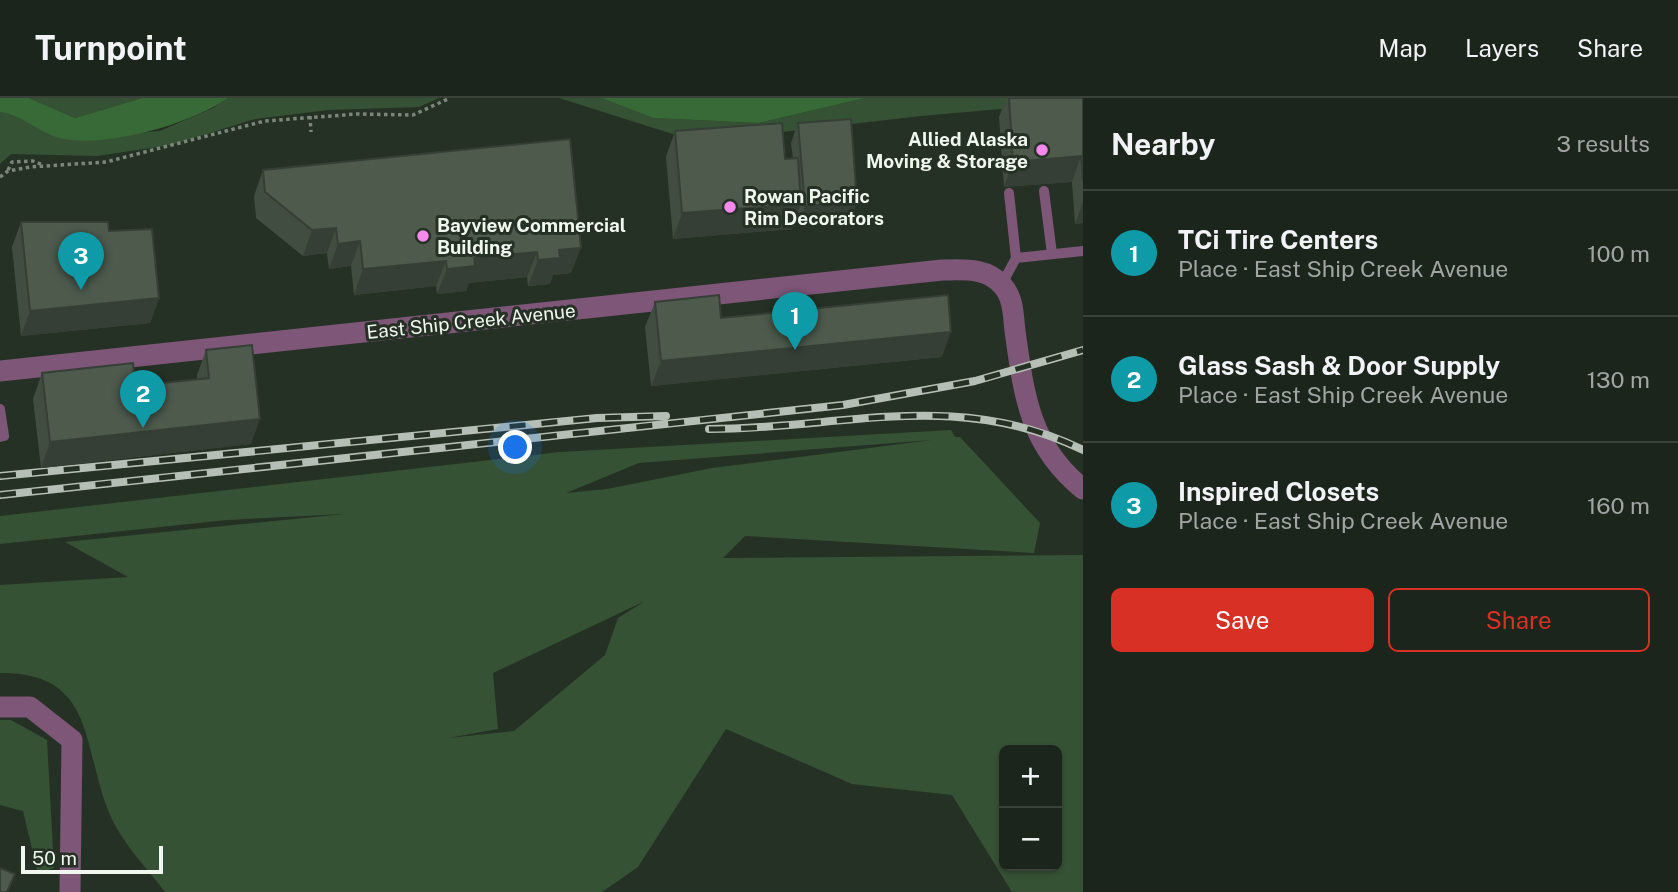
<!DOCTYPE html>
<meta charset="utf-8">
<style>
:root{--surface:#1c251b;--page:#293128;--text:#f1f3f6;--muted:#a0a5a3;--line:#3a423a;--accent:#d93025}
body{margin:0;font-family:"Public Sans",sans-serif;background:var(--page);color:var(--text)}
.controls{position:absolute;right:21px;bottom:21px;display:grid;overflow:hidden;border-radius:10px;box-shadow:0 2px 5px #0004}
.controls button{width:63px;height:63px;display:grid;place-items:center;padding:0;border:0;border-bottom:2px solid var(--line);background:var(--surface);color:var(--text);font:35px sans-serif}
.scale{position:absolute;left:21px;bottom:18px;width:142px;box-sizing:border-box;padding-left:7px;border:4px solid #eff7ee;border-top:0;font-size:19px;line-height:24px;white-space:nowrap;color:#eff7ee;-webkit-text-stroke:5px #253124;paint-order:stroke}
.you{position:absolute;left:516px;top:350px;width:24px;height:24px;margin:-18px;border:5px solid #fff;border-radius:50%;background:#1a73e8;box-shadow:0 0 0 10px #1a73e833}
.badge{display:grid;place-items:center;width:46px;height:46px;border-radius:50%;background:var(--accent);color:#fff;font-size:23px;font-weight:700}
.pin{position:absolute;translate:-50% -58px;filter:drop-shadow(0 2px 4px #0008)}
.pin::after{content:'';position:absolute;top:37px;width:24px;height:21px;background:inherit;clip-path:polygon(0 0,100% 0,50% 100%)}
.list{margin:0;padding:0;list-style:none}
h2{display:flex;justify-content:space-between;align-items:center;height:91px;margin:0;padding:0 28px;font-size:30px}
h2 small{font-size:23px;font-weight:400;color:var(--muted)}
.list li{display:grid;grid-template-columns:46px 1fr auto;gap:21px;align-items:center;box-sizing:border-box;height:126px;padding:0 28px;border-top:2px solid var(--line)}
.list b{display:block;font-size:26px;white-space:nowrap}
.list p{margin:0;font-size:23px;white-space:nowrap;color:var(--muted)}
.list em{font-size:23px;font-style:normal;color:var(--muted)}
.actions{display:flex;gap:14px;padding:21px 28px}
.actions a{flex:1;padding:16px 0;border:2px solid var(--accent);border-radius:10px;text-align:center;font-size:24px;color:var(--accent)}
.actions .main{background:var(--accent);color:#fff}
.map{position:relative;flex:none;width:1083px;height:794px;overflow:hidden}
header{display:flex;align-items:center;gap:42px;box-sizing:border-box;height:98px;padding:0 35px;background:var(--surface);border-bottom:2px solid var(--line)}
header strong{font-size:33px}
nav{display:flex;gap:38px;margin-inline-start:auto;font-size:24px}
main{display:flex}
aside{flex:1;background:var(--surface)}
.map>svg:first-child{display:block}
</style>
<header>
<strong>Turnpoint</strong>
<nav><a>Map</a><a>Layers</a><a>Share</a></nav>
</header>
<main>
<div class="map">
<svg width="1083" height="794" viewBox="0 0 1083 794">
<rect width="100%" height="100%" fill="#253124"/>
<path fill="#365235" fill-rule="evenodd" d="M29,0H142L75,20Z
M228,0H439L419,9L329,12L255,21L171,47L97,58L11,56L0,66V14L12,16L63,41L160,33L213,10Z
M559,0H601L653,20L759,25L865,0H1083V4L921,18L773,35L682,39Z
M951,332L955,339H960L1040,425L1034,455L745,438L723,460L1083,457V794H1012L952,697L852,686L726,631L638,769L602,794H165C149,773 129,752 116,729C79,662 104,574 0,575V487L128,479L65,444L344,416L227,422L0,446V418L560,354ZM932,342L712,370L607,391L566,395L639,365ZM645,503L618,520L605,557L514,633L448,640L498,631L493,575ZM1004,652H1057V768H1004Z
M0,622H11L47,642L54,770L38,776L23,713L0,707Z"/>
<path fill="#386a37" d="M0,0H29L75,20L142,0H228C191,26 109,49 64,41C41,37 24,17 0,14Z
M601,0H865L759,25L653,20Z"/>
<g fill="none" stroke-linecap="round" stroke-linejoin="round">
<path stroke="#7c867b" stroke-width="3.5" stroke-dasharray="3.5 3.5" stroke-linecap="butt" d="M310,18L311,34
M8,72L12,64L33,63L43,67
M0,79L8,73L30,69L106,64L265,23L357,16L413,17L450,0"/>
<path stroke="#7d5678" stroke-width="10" d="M1044,93L1052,156
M1009,95L1016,160
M1002,186L1016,160L1083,153
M0,311L4,338L0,339"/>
<path stroke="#7d5678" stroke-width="21" d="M0,273L942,172C963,172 987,169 1002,187C1014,200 1013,217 1015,233C1024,297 1029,347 1083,391
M0,609H30L72,642L70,794"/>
<g stroke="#b6bfb5" stroke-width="8">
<path id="rail" d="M709,331C841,331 957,290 1083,352
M0,378L597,320L666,318
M0,397L843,307L975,283L1083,252"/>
</g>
<use href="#rail" stroke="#253124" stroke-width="5" stroke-dasharray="16" stroke-linecap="butt"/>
</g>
<path fill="#424d41" d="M1006,0H1083V125L1075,126L1072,84L1004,89L999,19Z
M798,25L857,104L850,124L798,128L797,118L792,131L673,141L666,59L675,33L785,61H793L791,45Z
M570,41L571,175L553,177L550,186L528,188L527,179L469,185L466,193L437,196L436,188L354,197L351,168L329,171L327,155L303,158L256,120L254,98L263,72Z
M21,124L109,133L159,200L150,225L21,238L12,149Z
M655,204L721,220L942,259L651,288L645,229Z
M206,252L251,346L41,370L33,301L42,275L135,288L197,281V277Z"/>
<path fill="#363f35" d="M1081,58L1072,84L1004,89L1013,64Z
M857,104L850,124L798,128L805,108Z
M1083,104V125L1075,126Z
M801,106L792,131L673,141L682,115Z
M336,130L327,155L303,158L312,132Z
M360,143L351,168L329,171L338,146Z
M581,150L571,175L553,177L550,186L528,188L538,162L559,152Z
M537,154L527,179L469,185L466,193L437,196L447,171L474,160Z
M446,163L436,188L354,197L363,171Z
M159,200L150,225L21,238L30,213Z
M951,234L942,259L651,288L661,263Z
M260,321L251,346L41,370L50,344Z"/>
<path fill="#4d5a4c" stroke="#363f35" stroke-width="2" d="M1009,0H1083V82L1081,58L1013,64Z
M851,21L857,104L805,108L798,25Z
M782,25L785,61L798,60L801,106L682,115L675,33Z
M570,41L581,150L559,152L560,160L538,162L537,154L474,160L475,168L447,171L446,163L363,171L360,143L338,146L336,130L312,132L265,94L263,72Z
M21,124H108L109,133L152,131L159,200L30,213Z
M719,197L721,220L948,197L951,234L661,263L655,204Z
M252,247L260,321L50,344L42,275L133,265L135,288L209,280L206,252Z
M0,770L15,776L7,794H0Z"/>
<g fill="#f788ec" stroke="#253124" stroke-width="2.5">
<circle cx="1042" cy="52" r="7"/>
<circle cx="730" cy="109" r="7"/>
<circle cx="423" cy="138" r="7"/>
</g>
<g text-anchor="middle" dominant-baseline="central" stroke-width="6" stroke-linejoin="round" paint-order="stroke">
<g font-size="19" font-weight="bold" fill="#eff7ee" stroke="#253124" text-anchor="start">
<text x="1028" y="41" text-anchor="end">Allied Alaska<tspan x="1028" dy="22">Moving &amp; Storage</tspan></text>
<text x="744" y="98">Rowan Pacific<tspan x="744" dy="22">Rim Decorators</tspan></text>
<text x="437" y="127">Bayview Commercial<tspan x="437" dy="22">Building</tspan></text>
</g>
<g font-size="19" fill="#eff7ee" stroke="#253124">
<text transform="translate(471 223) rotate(-6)">East Ship Creek Avenue</text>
</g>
</g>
</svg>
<div class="controls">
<button>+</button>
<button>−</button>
</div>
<div class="scale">50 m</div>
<div class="you"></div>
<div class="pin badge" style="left:795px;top:252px;background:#0f9aa8">1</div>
<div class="pin badge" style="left:143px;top:330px;background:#0f9aa8">2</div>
<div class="pin badge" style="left:81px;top:192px;background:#0f9aa8">3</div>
</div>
<aside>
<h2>Nearby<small>3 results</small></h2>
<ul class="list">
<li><span class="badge" style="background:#0f9aa8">1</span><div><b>TCi Tire Centers</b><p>Place · East Ship Creek Avenue</p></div><em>100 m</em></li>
<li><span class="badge" style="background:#0f9aa8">2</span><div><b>Glass Sash &amp; Door Supply</b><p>Place · East Ship Creek Avenue</p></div><em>130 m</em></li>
<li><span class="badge" style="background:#0f9aa8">3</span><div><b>Inspired Closets</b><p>Place · East Ship Creek Avenue</p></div><em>160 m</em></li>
</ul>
<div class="actions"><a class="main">Save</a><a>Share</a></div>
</aside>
</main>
